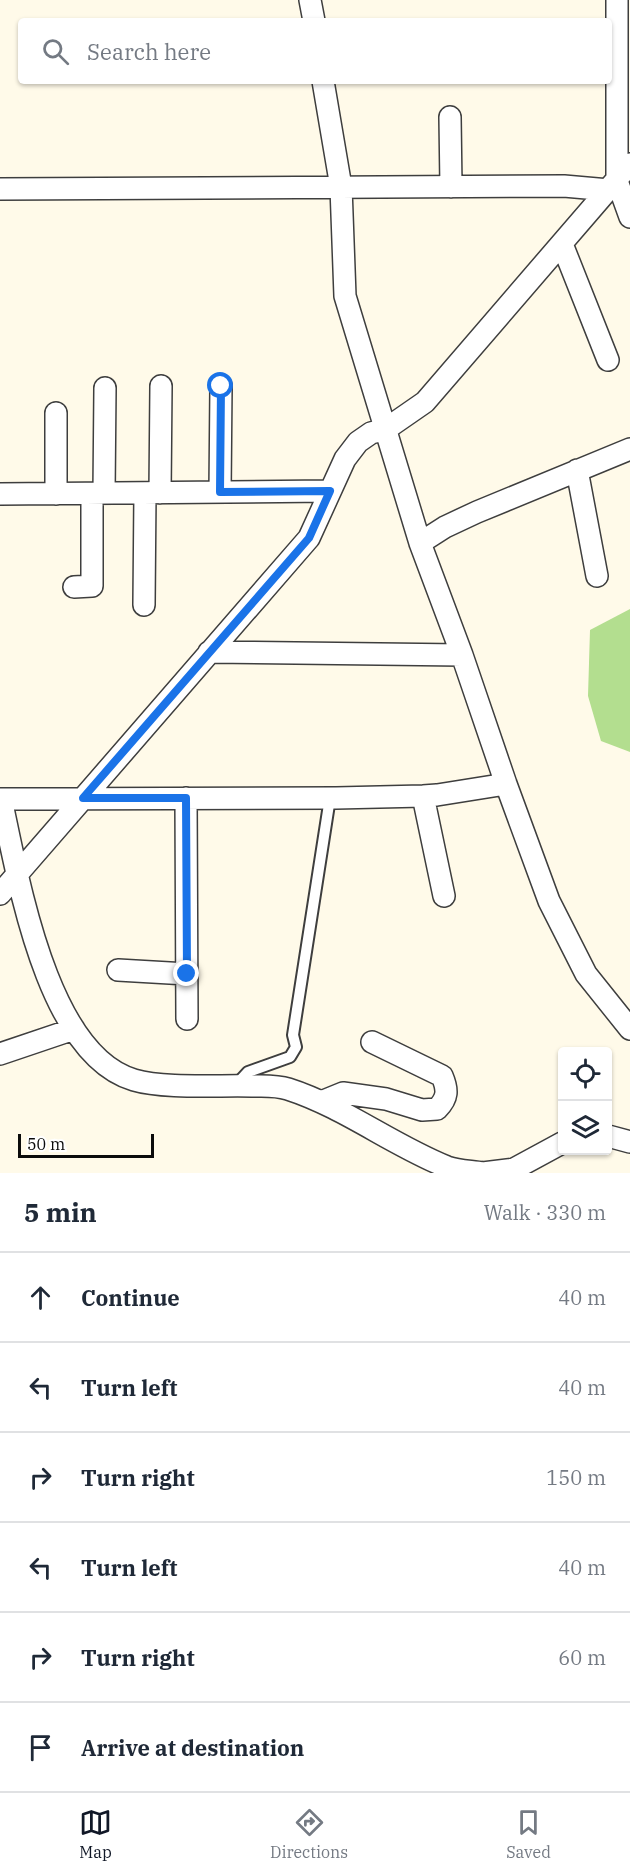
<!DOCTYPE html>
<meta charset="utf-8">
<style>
:root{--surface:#fff;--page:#f6f6f7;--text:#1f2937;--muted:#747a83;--line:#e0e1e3;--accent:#111827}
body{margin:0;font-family:"IBM Plex Serif",serif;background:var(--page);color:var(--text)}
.controls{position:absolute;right:18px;bottom:18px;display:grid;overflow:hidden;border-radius:6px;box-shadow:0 2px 4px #0004}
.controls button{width:54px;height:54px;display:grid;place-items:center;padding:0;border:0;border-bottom:2px solid var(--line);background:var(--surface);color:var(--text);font:30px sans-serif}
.scale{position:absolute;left:18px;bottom:15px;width:136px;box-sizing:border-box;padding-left:6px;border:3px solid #0b0b0b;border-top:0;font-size:16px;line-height:21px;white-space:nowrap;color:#0b0b0b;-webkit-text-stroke:4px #fff;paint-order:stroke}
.stop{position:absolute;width:18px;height:18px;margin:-14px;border:4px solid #1a73e8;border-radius:50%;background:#fff}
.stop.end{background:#1a73e8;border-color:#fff;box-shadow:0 2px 6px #0008}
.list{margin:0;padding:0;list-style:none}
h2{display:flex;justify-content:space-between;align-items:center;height:78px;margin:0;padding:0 24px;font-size:26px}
h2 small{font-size:20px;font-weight:400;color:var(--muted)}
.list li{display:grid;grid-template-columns:39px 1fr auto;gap:18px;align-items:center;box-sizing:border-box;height:90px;padding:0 24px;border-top:2px solid var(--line)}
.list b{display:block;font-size:22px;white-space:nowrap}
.list em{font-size:20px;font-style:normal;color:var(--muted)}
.icon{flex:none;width:33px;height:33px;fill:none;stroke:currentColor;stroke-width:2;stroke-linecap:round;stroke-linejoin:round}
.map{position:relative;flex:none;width:630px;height:1173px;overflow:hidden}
.search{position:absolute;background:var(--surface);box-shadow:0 2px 4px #0004;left:18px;right:18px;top:18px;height:66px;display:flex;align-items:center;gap:15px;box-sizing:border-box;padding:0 21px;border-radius:6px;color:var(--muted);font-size:22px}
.sheet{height:618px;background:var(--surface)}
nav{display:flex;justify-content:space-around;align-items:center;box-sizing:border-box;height:84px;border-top:2px solid var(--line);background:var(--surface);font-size:16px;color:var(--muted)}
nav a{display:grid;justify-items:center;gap:3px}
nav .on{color:var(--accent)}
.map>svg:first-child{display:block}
</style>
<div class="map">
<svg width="630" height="1173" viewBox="0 0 630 1173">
<rect width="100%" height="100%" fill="#fffae9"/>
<path fill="#b3de8f" d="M630,609V752L601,741L588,696L590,630Z"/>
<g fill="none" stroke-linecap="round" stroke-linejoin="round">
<g stroke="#3e3e3e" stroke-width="14">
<path id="lane" d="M236,1085L248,1072L290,1057L296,1047L293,1035L330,798"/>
</g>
<g stroke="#3e3e3e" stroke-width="24">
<path id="street" d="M310,0L314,21
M617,0V181L630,217
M323,81L341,187L345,296L420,543L462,655L506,784L549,901L586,974L630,1029
M450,117L451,187
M0,189L564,186L609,190
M562,244L608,360
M577,470L597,576
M220,492L221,386
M104,493L105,388
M160,493L161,386
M0,494L330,491
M56,494V413
M420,543L445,527L477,512L630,449
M74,587L92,586V494
M144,605L145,493
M209,652L462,655
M423,796L444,896
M186,798L187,1019
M0,799L336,798L423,796L437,795L506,784
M1,799C18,876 46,1054 134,1080C164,1089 219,1085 252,1086C264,1086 276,1085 288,1089C344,1107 392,1145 447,1167C458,1171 471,1171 483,1173
M0,894L309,538L345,459L358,442L371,433L386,429L425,402L630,164
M118,970L187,974
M0,1054L74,1029
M321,1102L343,1093L386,1099L422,1110L437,1109C448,1098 448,1090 442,1076L372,1042
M608,1136L630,1142
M483,1173L514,1169L562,1143"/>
</g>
<use href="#lane" stroke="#fff" stroke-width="10"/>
<use href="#street" stroke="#fff" stroke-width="21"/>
</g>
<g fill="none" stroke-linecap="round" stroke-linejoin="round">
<path stroke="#1a73e8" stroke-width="8" d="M187,974L186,798H83L309,538L330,491L220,492L221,386"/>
</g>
</svg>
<div class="controls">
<button><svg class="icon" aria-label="locate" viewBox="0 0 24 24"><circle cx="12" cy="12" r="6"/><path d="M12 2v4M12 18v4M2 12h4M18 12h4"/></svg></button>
<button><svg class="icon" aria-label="layers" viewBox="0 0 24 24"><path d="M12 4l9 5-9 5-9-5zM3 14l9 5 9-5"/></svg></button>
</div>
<div class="scale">50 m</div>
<div class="stop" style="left:221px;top:386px"></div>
<div class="stop end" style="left:187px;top:974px"></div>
<div class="search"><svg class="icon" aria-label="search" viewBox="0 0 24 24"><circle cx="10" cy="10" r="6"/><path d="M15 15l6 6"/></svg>Search here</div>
</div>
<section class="sheet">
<h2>5 min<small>Walk · 330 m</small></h2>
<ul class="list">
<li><svg class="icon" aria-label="ahead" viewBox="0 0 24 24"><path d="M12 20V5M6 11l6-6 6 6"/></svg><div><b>Continue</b></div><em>40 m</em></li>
<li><svg class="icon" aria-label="left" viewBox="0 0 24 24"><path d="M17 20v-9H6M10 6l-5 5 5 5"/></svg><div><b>Turn left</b></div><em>40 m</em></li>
<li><svg class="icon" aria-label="right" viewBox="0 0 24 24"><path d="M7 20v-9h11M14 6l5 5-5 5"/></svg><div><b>Turn right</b></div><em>150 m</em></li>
<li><svg class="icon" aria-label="left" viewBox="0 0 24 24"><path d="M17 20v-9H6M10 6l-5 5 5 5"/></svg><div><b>Turn left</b></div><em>40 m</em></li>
<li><svg class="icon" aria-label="right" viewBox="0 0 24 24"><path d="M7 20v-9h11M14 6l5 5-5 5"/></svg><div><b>Turn right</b></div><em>60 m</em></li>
<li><svg class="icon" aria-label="arrive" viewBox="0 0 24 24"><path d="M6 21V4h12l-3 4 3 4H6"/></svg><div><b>Arrive at destination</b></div></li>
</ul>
</section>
<nav>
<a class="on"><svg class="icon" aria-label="map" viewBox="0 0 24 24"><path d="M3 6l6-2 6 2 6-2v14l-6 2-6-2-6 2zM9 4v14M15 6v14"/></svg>Map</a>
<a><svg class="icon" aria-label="directions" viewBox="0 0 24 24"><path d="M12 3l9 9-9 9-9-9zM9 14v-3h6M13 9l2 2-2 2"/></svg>Directions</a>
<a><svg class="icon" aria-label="saved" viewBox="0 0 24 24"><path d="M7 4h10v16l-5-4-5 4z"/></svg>Saved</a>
</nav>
